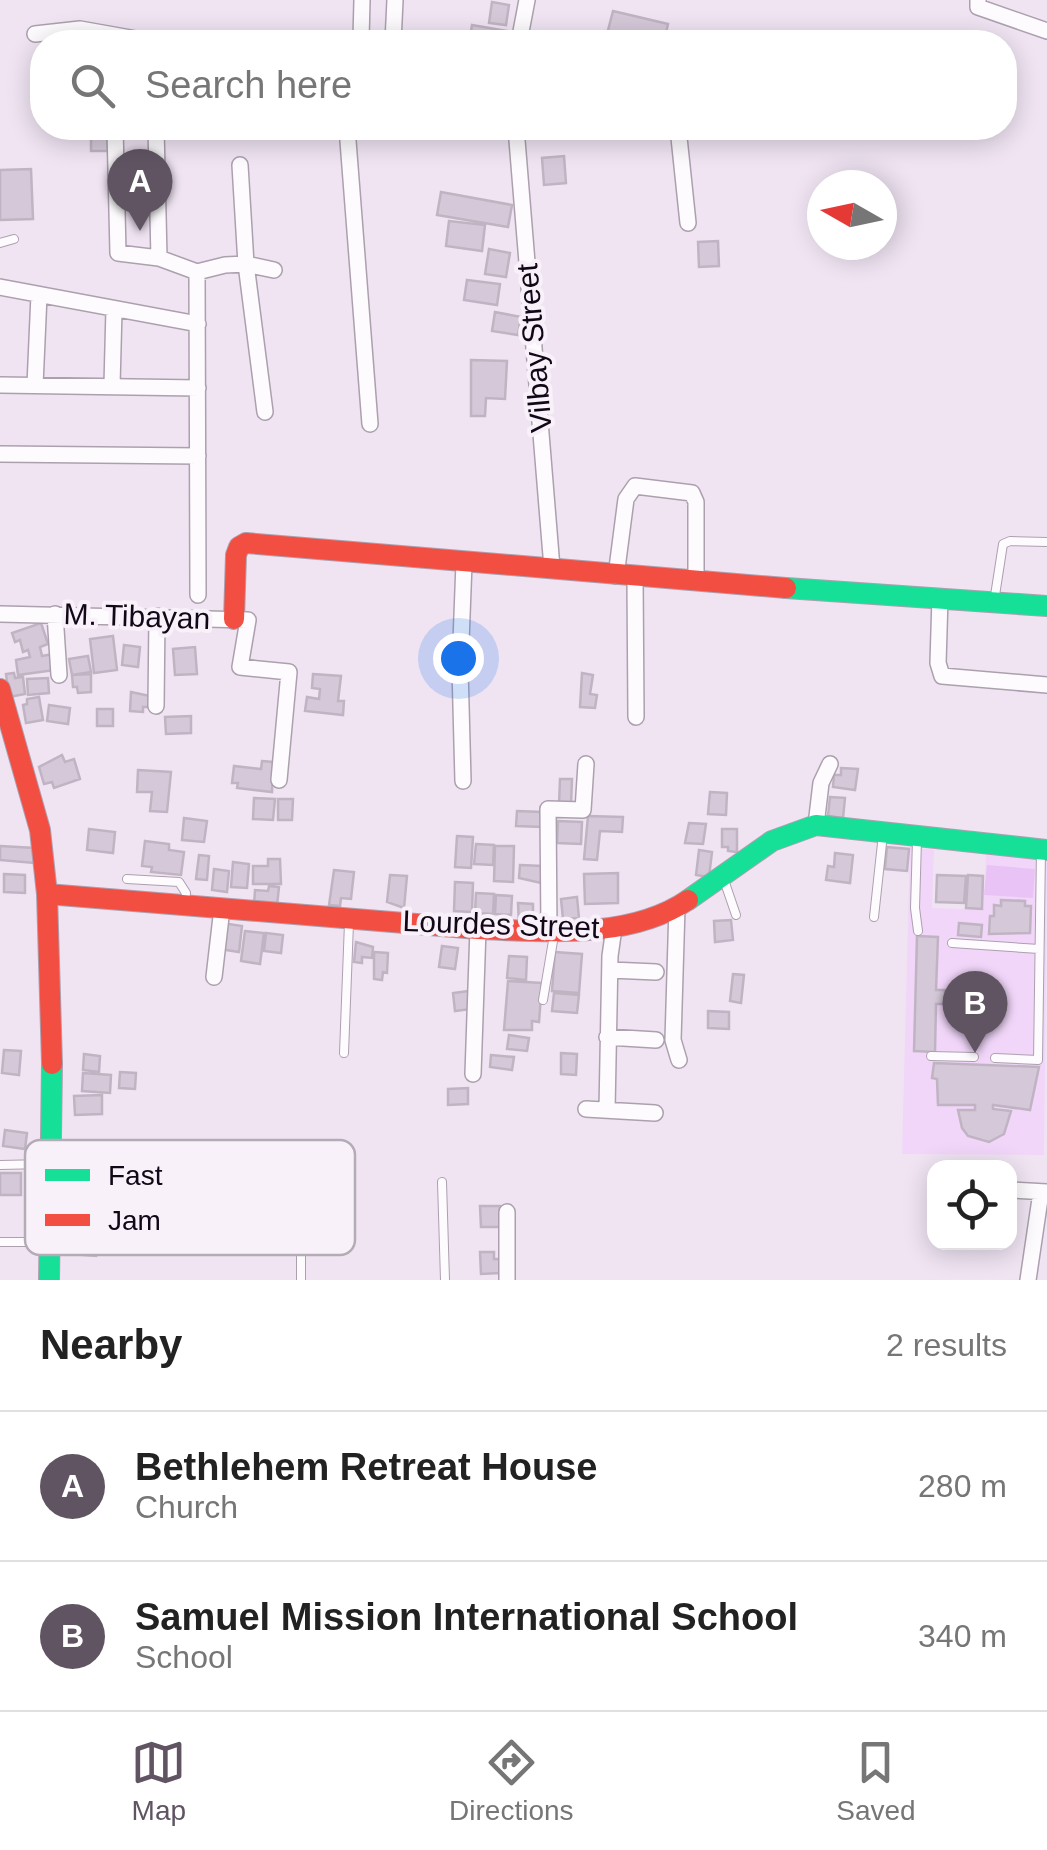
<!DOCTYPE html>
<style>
:root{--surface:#fff;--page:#f2f2f2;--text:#222;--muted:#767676;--line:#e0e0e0;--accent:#605463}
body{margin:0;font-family:Helvetica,sans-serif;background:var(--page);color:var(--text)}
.controls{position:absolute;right:30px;bottom:30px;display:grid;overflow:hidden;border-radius:20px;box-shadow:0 5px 25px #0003}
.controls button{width:90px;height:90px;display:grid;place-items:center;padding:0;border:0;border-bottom:2px solid var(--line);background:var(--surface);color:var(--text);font:50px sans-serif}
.compass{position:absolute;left:807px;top:170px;width:90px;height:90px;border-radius:50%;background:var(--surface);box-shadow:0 5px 25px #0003;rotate:279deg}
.you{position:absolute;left:458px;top:658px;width:35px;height:35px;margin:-25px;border:8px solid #fff;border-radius:50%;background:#1a73e8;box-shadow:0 0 0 15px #1a73e833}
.badge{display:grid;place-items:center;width:65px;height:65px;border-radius:50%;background:var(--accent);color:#fff;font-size:32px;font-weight:700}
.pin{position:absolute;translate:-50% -82px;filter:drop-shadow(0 2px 5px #0008)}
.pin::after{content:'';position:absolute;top:52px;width:35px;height:30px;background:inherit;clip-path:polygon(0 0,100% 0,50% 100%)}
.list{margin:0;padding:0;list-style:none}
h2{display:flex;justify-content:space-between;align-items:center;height:130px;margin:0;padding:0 40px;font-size:42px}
h2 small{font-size:32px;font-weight:400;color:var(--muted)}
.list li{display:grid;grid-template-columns:65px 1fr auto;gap:30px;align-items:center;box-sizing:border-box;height:150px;padding:0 40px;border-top:2px solid var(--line)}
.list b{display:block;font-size:38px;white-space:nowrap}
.list p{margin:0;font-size:32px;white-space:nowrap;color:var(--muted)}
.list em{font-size:32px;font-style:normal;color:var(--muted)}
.icon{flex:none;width:55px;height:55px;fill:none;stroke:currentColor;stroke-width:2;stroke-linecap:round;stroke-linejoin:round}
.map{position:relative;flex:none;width:1047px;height:1280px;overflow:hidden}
.search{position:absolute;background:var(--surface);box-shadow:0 5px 25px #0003;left:30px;right:30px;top:30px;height:110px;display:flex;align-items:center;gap:25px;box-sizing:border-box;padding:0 35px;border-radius:40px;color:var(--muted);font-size:38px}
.sheet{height:430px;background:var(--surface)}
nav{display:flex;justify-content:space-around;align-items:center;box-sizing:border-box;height:140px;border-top:2px solid var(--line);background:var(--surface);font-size:28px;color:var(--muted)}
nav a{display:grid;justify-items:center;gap:5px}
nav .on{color:var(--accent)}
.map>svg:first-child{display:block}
</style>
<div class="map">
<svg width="1047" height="1280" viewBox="0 0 1047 1280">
<rect width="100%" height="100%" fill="#f0e4f3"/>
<path fill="#f1d6f9" d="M910,847L934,850L932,908L983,910L986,855L1047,860L1044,1155L902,1154Z"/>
<path fill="#e9c3f5" d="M987,865L1035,869L1033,898L984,895Z"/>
<path fill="#d5c9d9" stroke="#c0b4c3" stroke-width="2.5" d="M492,2L509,5L506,25L489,23Z
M613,11L668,24L664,42H605Z
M472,25L507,31L505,42H469Z
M91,136H107L108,151H91Z
M564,156L566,183L544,185L542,158Z
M31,169L33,219L0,220V170Z
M441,192L512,205L508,227L437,215Z
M449,221L485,225L482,251L446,246Z
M718,241L719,266L699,267L698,242Z
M489,249L510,253L506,277L485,274Z
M467,280L500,284L497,305L464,300Z
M495,312L521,317L518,335L492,331Z
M471,360L507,361L505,399L486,398L485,416H471Z
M41,623L48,644L40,647L42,656L53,654L55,670L18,675L16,660L30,657L28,650L23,652L20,640L15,642L12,633Z
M113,636L117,670L94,673L90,639Z
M124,645L140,647L138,667L122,665Z
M195,647L197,674L175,675L173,649Z
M88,656L91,672L72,675L69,659Z
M14,673L15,678L23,677L25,694L9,697L6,674Z
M582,673L593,675L590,694L597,695L595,708L580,707Z
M91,674V692L78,693L77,687H73L72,675Z
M313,674L341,676L338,701H344L343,715L305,711L307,697L319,699L320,689L312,688Z
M48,678L49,693L28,695L27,679Z
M131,692L150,696V707H143V712L130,711Z
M39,697L43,720L26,723L23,705L27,704V699Z
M49,705L70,708L68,724L47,721Z
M97,709H113V726H97Z
M191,716V733L166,734L165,717Z
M62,755L65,762L74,759L80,779L54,788L52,782L44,784L39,767Z
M262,761L273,762L272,792L237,788L238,783H232L234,766L261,769Z
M841,768L858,769L855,790L833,787L834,775H841Z
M138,770L171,772L167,812L150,811L152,792H137Z
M560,779H572L571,805H559Z
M710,792L727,793L726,815L708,814Z
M830,797L845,798L843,818L828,816Z
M254,798L275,799L273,820L253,819Z
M278,799H293L292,820H278Z
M517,811L542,812V827L516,826Z
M588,816L623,817L622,832L600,831L597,860L584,859Z
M184,818L207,821L204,842L182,840Z
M558,821L582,822L581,844L557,843Z
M689,823L706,824L703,844L685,843Z
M89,829L115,832L113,853L87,850Z
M722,829H737V852L728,851V847H722Z
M457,836L473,837L471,868L455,867Z
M145,841L169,844V850L184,852L181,875L151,872L152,867L142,866Z
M476,844L494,845L493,865L474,864Z
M0,846L35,848L34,863L0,860Z
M495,846H514L513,882L494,881Z
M887,847L909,849L907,871L885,869Z
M699,850L712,852L709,877L696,875Z
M835,853L853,855L850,883L826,880L828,866L834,867Z
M199,855L209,856L207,880L196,879Z
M268,859H280L281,884H253V866H268Z
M233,862L249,864L247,888L231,887Z
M520,865L542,866L541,883L519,878Z
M214,869L229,871L227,892L212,890Z
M334,870L354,872L351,899L341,898L340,906L329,905Z
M618,873V903L585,904L584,874Z
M4,874L25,875V893L4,892Z
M390,875L407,876L404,908L387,902Z
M937,875L966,876L964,903L936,902Z
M968,875L983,876L982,909L966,908Z
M455,882L473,883L472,912L454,911Z
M269,886L279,887L277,906L254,905L255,890L268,891Z
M476,893L494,894L493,914L475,913Z
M496,895L512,896L511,915L495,914Z
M577,897L579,918L563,919L561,899Z
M1001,900L1025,901V906H1031L1030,933L989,934L990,916H994V905L1001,906Z
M518,903L533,904V927L519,926Z
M731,920L733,940L715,942L714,921Z
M222,923L242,926L239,952L219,949Z
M959,923L982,925L981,937L958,935Z
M245,931L264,933L260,964L241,961Z
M266,933L283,935L281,953L264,951Z
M917,936L938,937L936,990H945V1004H936L935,1052L914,1051Z
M356,942L373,947L372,958L362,957V963L354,962Z
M442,946L458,948L455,969L439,967Z
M374,952L388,953L387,973L383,972L382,980L374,979Z
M555,952L582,954L579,993L552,991Z
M509,956L527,957L526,980L507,978Z
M733,974L744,975L741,1003L730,1001Z
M508,981L542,983L539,1022L532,1021V1030H504Z
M469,991L471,1009L455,1011L453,993Z
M554,993L579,995L577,1013L552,1011Z
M708,1011L729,1012V1029L708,1028Z
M509,1035L529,1038L527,1051L507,1049Z
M4,1050L21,1051L19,1075L2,1073Z
M561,1053L577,1054L576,1075L561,1074Z
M84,1054L100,1056L99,1072L83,1070Z
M491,1055L514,1057L512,1070L490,1067Z
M934,1063L1039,1067L1030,1110L993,1105V1109L1011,1111L1004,1134L989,1142L968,1136L962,1128L958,1110H975V1105H938L937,1079L932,1078Z
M120,1072L136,1073L135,1089L119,1088Z
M83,1073L111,1075L110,1093L82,1091Z
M468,1088V1104L448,1105V1089Z
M102,1095V1114L75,1115L74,1096Z
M5,1130L27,1133L25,1149L3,1146Z
M0,1173H21V1195H0Z
M480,1206H500V1227H481Z
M72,1236L97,1239L96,1256L71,1254Z
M480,1252H494V1259H500V1273L481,1274Z"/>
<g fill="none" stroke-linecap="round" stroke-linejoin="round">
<g stroke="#aca0af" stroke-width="10">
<path id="lane" d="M0,243L14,239
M994,602L1003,544L1010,541L1047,542
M917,840L915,908L918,931
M723,877L736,915
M127,879L179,882L186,893L185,904
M874,917L883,834
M952,943L1039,949
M543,1000L554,935
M344,1053L349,923
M931,1056L974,1057
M995,1058L1038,1060L1041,850
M0,1165L45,1164
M442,1182L445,1280
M0,1242H45
M301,1280V1252"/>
</g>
<g stroke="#aca0af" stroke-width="18">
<path id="street" d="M978,0V7L1047,31
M35,34L80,29L153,42
M361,39L362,0
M393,42L395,0
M519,42L527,0
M115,128L118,253L159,258L197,272L225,265L246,264L274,270
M156,128L159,258
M347,128L370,424
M516,128L552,568
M678,128L688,223
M240,165L246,264L265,412
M197,272L198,595
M0,287L198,324
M0,385L198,388
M35,385L39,295
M112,385L114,309
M0,454L198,456
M616,576L626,499L635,486L692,493L696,502V582
M635,578L636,717
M940,598L938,663L942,676L1047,685
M0,614L248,620L240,667L289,672L279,780
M55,614L59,675
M156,706L157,616
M463,781L460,668L464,563
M816,825L821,783L830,764
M677,907L673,1040L679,1060
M549,931L548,809L583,810L586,764
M611,970L656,972
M214,977L222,908
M607,1037L656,1040
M473,1074L478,929
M586,1109L655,1113
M607,1110L610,956L614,928
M1010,1190L1047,1192
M507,1212V1280
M1028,1280L1041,1192"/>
</g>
<g stroke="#aca0af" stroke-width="22">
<path id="fast" d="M786,588L1047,606
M688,900L772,841L816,825L1047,850
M49,1280L52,1064"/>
</g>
<g stroke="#aca0af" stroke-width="22">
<path id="jam" d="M234,619L236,555L239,547L246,543L786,588
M0,689L40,830L47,894L52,1064
M47,894L478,929C546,931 629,940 688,900"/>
</g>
<use href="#lane" stroke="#fdfbfd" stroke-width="8"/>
<use href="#street" stroke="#fdfbfd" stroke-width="15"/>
<use href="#fast" stroke="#16e098" stroke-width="20"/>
<use href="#jam" stroke="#f24e42" stroke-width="20"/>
</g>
<g text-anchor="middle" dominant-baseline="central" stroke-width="8" stroke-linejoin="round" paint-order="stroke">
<g font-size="30" fill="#120716" stroke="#f8f1fa">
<text transform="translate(534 348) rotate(-95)">Vilbay Street</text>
<text transform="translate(137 616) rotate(2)">M. Tibayan</text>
<text transform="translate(501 924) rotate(2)">Lourdes Street</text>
</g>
</g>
<rect x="25" y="1140" width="330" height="115" rx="15" fill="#f8f1fa" stroke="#b3abb6" stroke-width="2.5"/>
<rect x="45" y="1169" width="45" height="12" fill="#16e098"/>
<rect x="45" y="1214" width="45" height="12" fill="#f24e42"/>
<g font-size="28" fill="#120716">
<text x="108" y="1185">Fast</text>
<text x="108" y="1230">Jam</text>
</g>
</svg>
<div class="controls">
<button><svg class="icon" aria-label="locate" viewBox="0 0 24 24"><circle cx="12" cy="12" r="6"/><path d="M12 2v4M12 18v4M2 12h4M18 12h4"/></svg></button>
</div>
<svg class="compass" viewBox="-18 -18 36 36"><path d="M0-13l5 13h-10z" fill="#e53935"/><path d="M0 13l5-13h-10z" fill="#767676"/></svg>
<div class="you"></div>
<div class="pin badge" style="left:140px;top:231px">A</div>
<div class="pin badge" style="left:975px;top:1053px">B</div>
<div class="search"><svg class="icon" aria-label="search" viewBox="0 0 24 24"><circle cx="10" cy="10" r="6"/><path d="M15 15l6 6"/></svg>Search here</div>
</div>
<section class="sheet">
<h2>Nearby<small>2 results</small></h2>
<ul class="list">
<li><span class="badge">A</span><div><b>Bethlehem Retreat House</b><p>Church</p></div><em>280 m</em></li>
<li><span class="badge">B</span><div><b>Samuel Mission International School</b><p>School</p></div><em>340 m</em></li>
</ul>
</section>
<nav>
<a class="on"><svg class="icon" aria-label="map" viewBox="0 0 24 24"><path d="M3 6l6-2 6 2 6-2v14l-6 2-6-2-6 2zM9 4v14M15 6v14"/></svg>Map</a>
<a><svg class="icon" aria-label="directions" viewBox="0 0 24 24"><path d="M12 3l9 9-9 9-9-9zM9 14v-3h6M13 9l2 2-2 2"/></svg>Directions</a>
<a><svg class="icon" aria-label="saved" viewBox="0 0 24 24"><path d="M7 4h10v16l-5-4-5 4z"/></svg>Saved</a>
</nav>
